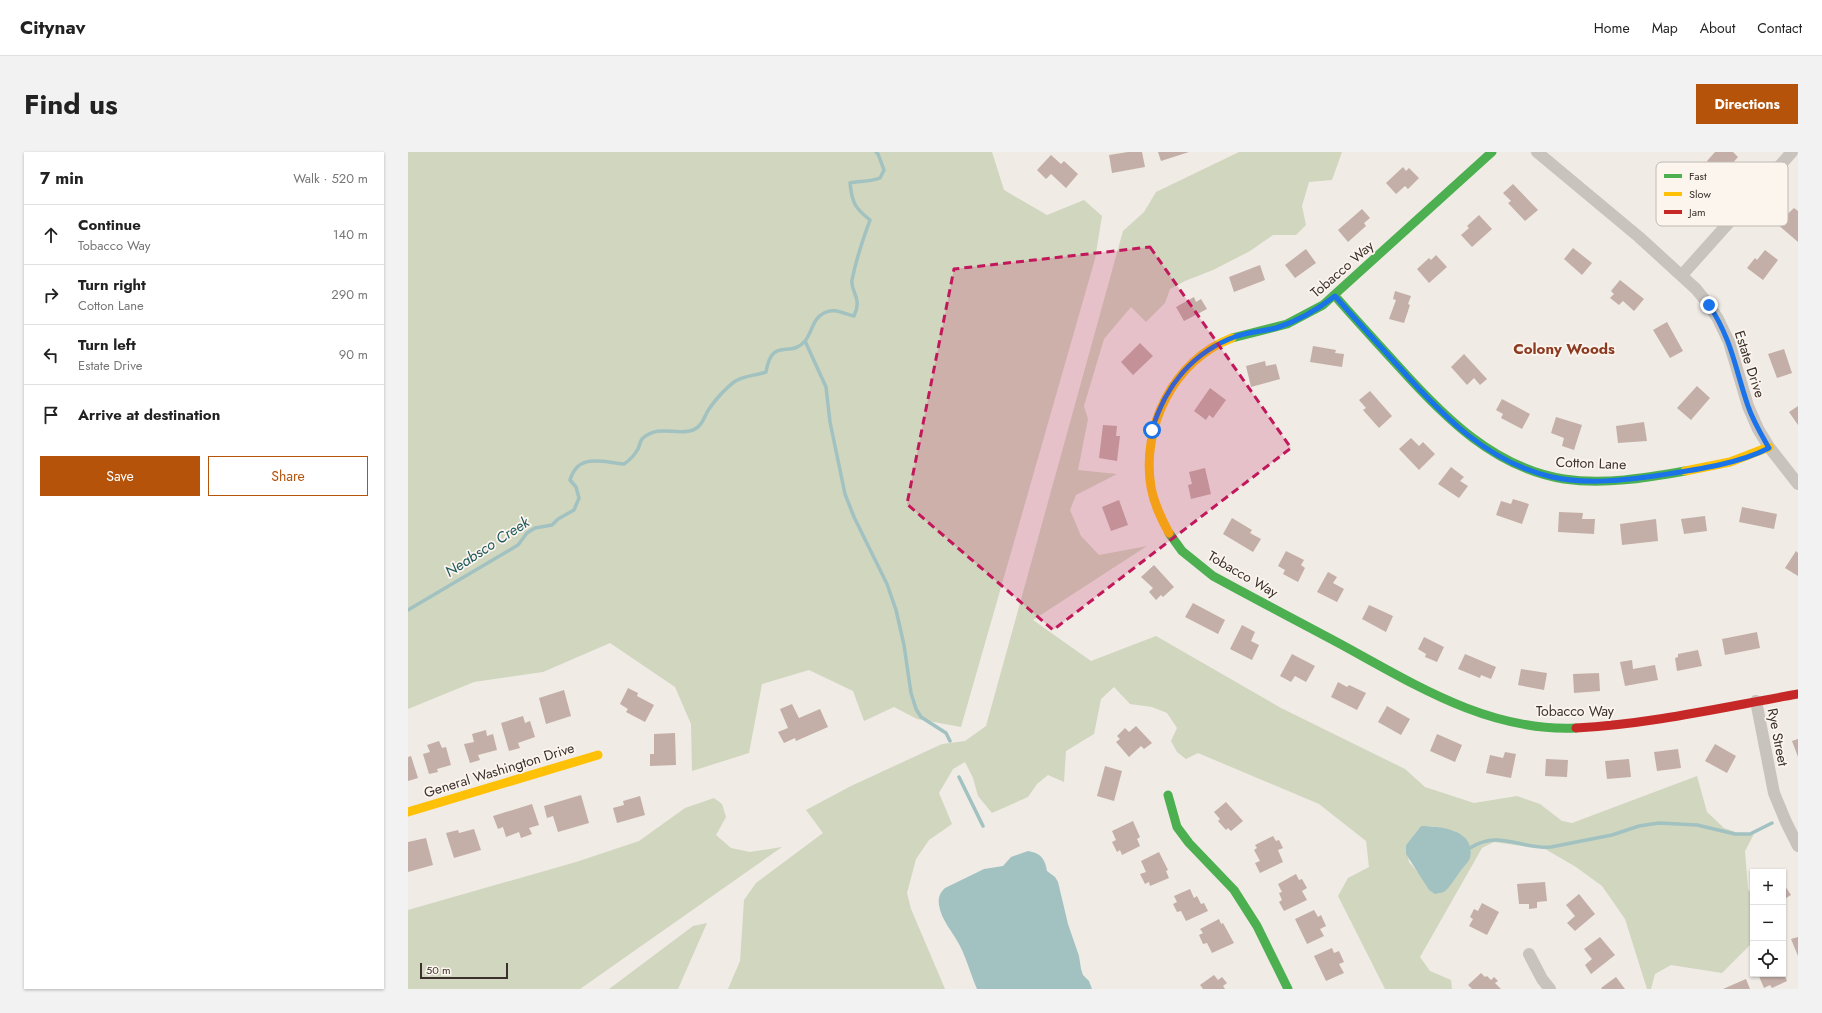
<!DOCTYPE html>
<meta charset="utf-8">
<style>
:root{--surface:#fff;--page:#f2f2f2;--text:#222;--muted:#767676;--line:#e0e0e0;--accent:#b45309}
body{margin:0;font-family:Jost,sans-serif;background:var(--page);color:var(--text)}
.controls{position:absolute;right:12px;bottom:12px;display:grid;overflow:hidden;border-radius:0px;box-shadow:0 1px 3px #0004}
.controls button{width:36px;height:36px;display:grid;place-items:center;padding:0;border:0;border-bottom:1px solid var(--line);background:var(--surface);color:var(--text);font:20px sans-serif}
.scale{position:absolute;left:12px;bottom:10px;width:88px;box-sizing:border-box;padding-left:4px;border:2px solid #3b302b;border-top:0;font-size:11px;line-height:14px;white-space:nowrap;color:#3b302b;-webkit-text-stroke:3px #fbf5ee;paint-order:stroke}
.stop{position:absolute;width:12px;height:12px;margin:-9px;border:3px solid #1a73e8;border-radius:50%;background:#fff}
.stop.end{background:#1a73e8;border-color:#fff;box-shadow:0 1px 4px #0008}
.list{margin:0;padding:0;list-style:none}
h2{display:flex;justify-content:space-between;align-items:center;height:52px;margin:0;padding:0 16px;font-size:17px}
h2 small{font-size:13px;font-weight:400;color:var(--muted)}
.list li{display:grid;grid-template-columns:26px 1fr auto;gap:12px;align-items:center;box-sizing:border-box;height:60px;padding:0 16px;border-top:1px solid var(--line)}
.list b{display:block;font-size:15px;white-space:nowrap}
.list p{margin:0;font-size:13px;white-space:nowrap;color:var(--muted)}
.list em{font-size:13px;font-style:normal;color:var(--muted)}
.actions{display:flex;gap:8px;padding:12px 16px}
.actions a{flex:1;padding:9px 0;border:1px solid var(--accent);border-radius:0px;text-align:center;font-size:14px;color:var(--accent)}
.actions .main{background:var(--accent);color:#fff}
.icon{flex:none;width:22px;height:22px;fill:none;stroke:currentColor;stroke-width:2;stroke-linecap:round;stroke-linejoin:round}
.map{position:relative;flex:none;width:1390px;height:837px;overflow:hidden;border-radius:0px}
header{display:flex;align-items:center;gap:24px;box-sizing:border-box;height:56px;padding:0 20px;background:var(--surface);border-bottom:1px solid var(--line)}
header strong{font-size:19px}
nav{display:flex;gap:22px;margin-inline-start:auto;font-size:14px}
.intro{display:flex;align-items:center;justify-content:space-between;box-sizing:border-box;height:96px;padding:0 24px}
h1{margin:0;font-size:28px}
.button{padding:10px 18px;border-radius:0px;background:var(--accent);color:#fff;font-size:14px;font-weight:700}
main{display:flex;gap:24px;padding:0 24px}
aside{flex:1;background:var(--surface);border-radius:0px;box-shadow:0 1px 3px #0004}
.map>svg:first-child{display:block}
</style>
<header>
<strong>Citynav</strong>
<nav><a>Home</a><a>Map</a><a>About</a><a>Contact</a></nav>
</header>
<div class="intro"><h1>Find us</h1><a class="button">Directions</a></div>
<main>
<aside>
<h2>7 min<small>Walk · 520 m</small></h2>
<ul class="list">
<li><svg class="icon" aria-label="ahead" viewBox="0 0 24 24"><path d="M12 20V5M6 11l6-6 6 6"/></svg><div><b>Continue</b><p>Tobacco Way</p></div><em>140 m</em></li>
<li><svg class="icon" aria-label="right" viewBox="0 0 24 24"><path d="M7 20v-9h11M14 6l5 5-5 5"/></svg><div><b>Turn right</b><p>Cotton Lane</p></div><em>290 m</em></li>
<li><svg class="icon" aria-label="left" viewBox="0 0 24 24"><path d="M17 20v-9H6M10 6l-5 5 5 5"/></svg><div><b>Turn left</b><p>Estate Drive</p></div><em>90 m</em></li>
<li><svg class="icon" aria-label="arrive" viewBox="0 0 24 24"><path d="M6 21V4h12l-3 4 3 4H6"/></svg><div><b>Arrive at destination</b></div></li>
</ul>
<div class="actions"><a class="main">Save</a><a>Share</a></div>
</aside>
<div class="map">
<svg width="1390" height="837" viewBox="0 0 1390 837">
<rect width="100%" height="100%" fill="#f0ebe5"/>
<path fill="#d1d6bf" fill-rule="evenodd" d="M0,0H584L596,38L639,63L676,48L694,64L687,107L553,575L509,567L486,555L456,569L445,539L401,518L354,532L341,601L284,619L283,572L267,535L202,491L135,520L66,530L0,557Z
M831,0H934L924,28L901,30L894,54L898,73L888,83H865L842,99L805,118L777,129L762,137L757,151L738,170L723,155L696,187L676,254L680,267L670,318L709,322L668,343L662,358L673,384L691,403L739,394L625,468L683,509L748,484L873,556L997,617L1017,635L1066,651L1109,644L1132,652L1154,669L1164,671L1289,624L1299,660L1316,676L1333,682L1347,680L1337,699L1340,737L1345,745V790L1314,821L1263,813L1247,822L1243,837H1239L1217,767L1194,734L1168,715L1137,697L1086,690L1074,696L1012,805L1022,819L1043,828L1044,837H977L930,744L940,726L961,715L958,689L911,652L790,601L778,607L769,600L763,589L769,576L759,561L744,555L722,552L706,535L693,547L686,582L658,599L656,630L640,623L629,632L620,645L584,661L570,644L565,626L557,610L545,617L531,641L544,672L521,688L508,707L499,741L503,757L537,837H320L332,809L336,748L348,731L415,681L398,658L443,634L534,592L557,589L578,574L715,79L736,60L748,40ZM1013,674H1024L1047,679L1061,707L1036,740L1021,738L1013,724L1001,710L998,693Z
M306,646L314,652L318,665L308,683L323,696L342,700L374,695L172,837H0V758L168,710L231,689L277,656Z
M299,771L270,837H201L285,774Z"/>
<path fill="#a1c2c1" d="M1013,674C1033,674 1068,678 1062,706C1060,711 1054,716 1051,721C1046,728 1042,735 1036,740L1027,742L1021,738L998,702V693Z
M620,699C633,701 637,707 639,719L647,725L650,730L660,772L671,804L673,817L675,823L681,829L684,837H569C563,823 559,808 552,794C545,780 533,768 531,753C530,745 532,741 537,736L576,717L595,714L603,705Z"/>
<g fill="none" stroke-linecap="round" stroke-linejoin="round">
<path stroke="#a1c2c1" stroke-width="3.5" d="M397,189L418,235L422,270L437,342L446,365L479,432L488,458L496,493L503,541L508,557L513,565L538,581L542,589
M0,458L110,393L119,381L127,376L144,373L150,367L166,358L171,346L168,335L162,328C170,301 193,310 216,312C222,308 226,304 230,297C232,293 232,288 235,286C251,272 269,284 285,278C295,274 296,264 301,257C308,247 317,237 326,230C336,223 347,224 358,220C364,184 382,207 397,189C405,179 404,167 416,161C426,155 436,162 446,164C455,146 442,139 444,128C448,108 455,87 462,68C447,56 444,51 442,31C452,29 462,30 472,26L476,18L470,2L468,0
M551,625L575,674
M1062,696C1091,677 1114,698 1143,695L1204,683L1231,674L1251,671L1289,673L1327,682H1342L1364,671"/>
</g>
<path fill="#c3afa7" d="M720,0H734L737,15L704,21L701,3Z
M750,0H781L753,9Z
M1307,0H1325L1330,5L1314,23L1299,9Z
M643,3L653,12L656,9L670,22L658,36L643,22L638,27L629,18Z
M995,15L998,19L1001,16L1011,26L1000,37L997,34L988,42L978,31Z
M1105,32L1130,58L1117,69L1100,51L1103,49L1095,41Z
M1386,56L1390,59V90L1369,72Z
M954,57L962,66L956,71L958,74L940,90L930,78Z
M1071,63L1084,77L1064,95L1053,83L1061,76L1059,74Z
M1165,96L1184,111L1174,123L1156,107Z
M898,97L908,111L887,126L877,113Z
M1357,98L1370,108L1355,128L1339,116L1347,106L1349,108Z
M1028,103L1039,115L1021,131L1009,117L1021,106L1023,108Z
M852,113L857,128L826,140L821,125Z
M1212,128L1236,147L1226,159L1215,149L1211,153L1202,146L1206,142L1203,139Z
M987,139L1003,144L1000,152L1002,153L996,171L981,167L988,148L985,147Z
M786,145L788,150L793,147L799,157L776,169L768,155Z
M1259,170L1275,199L1262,206L1245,178Z
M732,191L745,204L725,223L713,210Z
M905,194L928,198L927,201L936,202L934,215L902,210Z
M1376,197L1384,221L1369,226L1360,202Z
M1056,202L1079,227L1072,233L1066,226L1059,233L1043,215Z
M857,209L858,214L868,212L872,227L843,235L838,214Z
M1289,234L1302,246L1283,268L1269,256Z
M802,236L818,248L805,266L801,263L798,268L786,259Z
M962,239L984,264L971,276L955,258L958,256L951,248Z
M1094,247L1122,262L1114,277L1093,266L1095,262L1088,258Z
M1390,254V273L1381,260Z
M1148,265L1174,273L1166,298L1154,294L1156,286L1143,281Z
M1236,270L1239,289L1210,291L1208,274Z
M695,273L709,274L708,284H712L709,309L691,306Z
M1003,286L1011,294L1015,290L1027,302L1011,318L991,297Z
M1043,315L1056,325L1052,329L1060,334L1051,346L1030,332Z
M797,316L803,342L783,347L780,333L784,332L781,320Z
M1105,347L1121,352L1114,372L1088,363L1093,349L1103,352Z
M711,348L720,373L703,379L694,355Z
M1334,355L1369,362L1366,377L1331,370Z
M1151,360L1175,361L1174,367H1187L1186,382L1150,380Z
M1297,364L1299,379L1276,382L1273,367Z
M824,366L844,378L842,381L853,387L845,400L815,382Z
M1248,367L1250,389L1214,393L1212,372Z
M878,399L896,408L893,413L897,416L890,430L875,422L877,418L870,414Z
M1388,399L1390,401V424L1377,416Z
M746,413L766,435L755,445L753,443L748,448L741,440L745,436L733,425Z
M920,420L929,425L925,431L936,437L929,450L909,440Z
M785,451L817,468L810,482L777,465Z
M961,453L985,464L978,480L954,467Z
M834,473L847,480L843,489L851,493L844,508L822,497Z
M1349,480L1352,496L1317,503L1314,487Z
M1016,485L1036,495L1029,510L1017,505L1018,502L1010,497Z
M1290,498L1294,514L1269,519L1267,506L1270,505V502Z
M884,502L907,514L898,530L887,524L883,530L872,524Z
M1057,502L1088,515L1083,527L1073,523L1072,526L1050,517Z
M1224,508L1225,517L1247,513L1250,528L1217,534L1212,510Z
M1113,517L1139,521L1136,538L1110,533Z
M1191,521L1192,539L1166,541L1165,522Z
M930,530L939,535L941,533L958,541L949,558L923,545Z
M220,536L230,541L229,544L246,553L237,570L218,560L220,557L212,552Z
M156,538L163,564L138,572L131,546Z
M384,552L391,566L412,557L420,575L388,589L387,586L376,591L370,580L380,576L372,557Z
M979,554L1002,567L993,583L970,570Z
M115,564L117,571L122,569L127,585L110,591L112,596L101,599L93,571Z
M728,574L744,591L736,597L733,594L721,605L708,590L712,587L709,584L717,576L721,580Z
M78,578L79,584L85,582L89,598L70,603L72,608L62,611L56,592L66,590L64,582Z
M267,581L268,613L242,614V602H246V582Z
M1029,582L1054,593L1047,610L1022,599Z
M1390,587V605L1384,589Z
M31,589L34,596L38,595L43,613L29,617L30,620L21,622L15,602L22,600L19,593Z
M1307,592L1328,604L1319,621L1297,609Z
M1270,597L1273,616L1249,619L1246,600Z
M1097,600L1108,602L1103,626L1078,621L1082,603L1095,606Z
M3,604L10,626L0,629V605Z
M1138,607L1160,608L1159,625L1137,624Z
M1221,607L1223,625L1199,627L1197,609Z
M697,614L714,619L706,649L689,644Z
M173,643L181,671L150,680L145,664L139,666L136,654Z
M232,644L237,663L209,671L205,656L216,653L215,649Z
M818,650L835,669L823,679L820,676L818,678L810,669L812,667L806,660Z
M124,652L131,673L121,676L124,682L113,686L111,680L98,685L95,675L90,677L85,664Z
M725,669L732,685L729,687L732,694L714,703L712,698L709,700L704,690L708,688L704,679Z
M66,677L73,698L46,706L38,681L50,678L51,681Z
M865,684L868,689L871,688L875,696L870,698L875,710L852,721L847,711L852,709L846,698L849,696L847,693Z
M18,686L25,713L0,720V690Z
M751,700L760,718L758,719L761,726L742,734L741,730L737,732L732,722L738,720L733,709Z
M888,722L891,728L894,727L899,736L894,739L899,748L876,759L871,750L874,748L871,741L874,740L870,732Z
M1137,730L1139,749L1129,750V756L1121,757V752H1111L1109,732Z
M1375,731L1383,743L1375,748Z
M782,737L786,746L789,744L793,752L796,751L800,759L778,769L773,759L769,760L765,752L769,750L766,744Z
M1171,742L1187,762L1167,779L1159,771L1167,764L1158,753Z
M1074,751L1091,760L1079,783L1061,774L1065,767L1062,765L1066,757L1070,759Z
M906,758L910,765L913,763L918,774L912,777L916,784L899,792L887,767Z
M811,767L813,772L815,771L826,791L804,801L799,791L795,792L791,783L795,781L792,777Z
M1192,785L1207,803L1183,822L1177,813L1184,807L1176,797Z
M1390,785V804L1383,787Z
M924,796L926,801L931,799L936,810L931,812L936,821L918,829L906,804Z
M1375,819L1379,829L1364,836L1362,833L1356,836L1350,822H1375Z
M1073,821L1077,825L1079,824L1083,828L1086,825L1090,829L1087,831L1093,837H1064L1060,833Z
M806,823L810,828L814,825L819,831L815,834L817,837H795L792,833Z
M1208,825L1217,837H1194L1193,836Z
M1338,827L1342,837H1315Z"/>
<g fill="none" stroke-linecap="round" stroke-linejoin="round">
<path stroke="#c9c3be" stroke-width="12" d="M1129,0L1231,85L1288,137L1301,153L1310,167L1321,190L1340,254L1350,277L1361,295L1390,332
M1274,123L1384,0
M1348,549L1366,641L1378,670L1390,694
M1121,802L1134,827L1142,837"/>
<path stroke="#4caf50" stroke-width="9" d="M927,144C948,168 970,192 992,216C1037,266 1087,316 1156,327C1196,333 1237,326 1277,319
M824,186L879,172L915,153L1084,0
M761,381L774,399L805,424C849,448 893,471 936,494C1009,534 1082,580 1168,576
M760,643L769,675L781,691L826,738L849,774L880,837"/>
<path stroke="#ffc107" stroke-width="9" d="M1277,319L1322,310L1361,295
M761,381C753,366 746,352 743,335C733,276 765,208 824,186
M0,660L190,603"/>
<path stroke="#c62828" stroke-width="9" d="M1168,576C1243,572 1316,555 1390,542"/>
</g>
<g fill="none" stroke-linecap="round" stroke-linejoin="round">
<path stroke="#1a73e8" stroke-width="5" d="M744,278C757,235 784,200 829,184C842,180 855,179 868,176C890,169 909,158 927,144C948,168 970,192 992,216C1035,264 1079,310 1144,325C1179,333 1218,328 1253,323C1287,318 1330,312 1361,296C1353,282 1345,269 1340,254C1327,216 1324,188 1301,153"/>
</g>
<path fill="#c2185b" fill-opacity="0.2" stroke="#c2185b" stroke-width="3" stroke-dasharray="8 5" stroke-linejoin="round" d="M742,95L883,296L645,478L499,352L546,117Z"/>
<g text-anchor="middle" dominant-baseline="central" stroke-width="3.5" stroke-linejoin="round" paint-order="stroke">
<g font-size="14" fill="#3b302b" stroke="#fbf5ee">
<text transform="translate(934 117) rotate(-41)">Tobacco Way</text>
<text transform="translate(1342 212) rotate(72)">Estate Drive</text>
<text transform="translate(1183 311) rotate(2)">Cotton Lane</text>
<text transform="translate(835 422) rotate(30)">Tobacco Way</text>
<text x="1167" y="559">Tobacco Way</text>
<text transform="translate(1370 585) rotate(79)">Rye Street</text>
<text transform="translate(91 618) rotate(-17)">General Washington Drive</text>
</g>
<g font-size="15" font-weight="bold" fill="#8c3b22" stroke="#fbf5ee">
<text x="1156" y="197">Colony Woods</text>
</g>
<g font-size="15" font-style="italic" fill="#1f5a5e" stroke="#fbf5ee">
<text transform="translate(79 395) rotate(-33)">Neabsco Creek</text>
</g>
</g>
<rect x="1248" y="10" width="132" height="64" rx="6" fill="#fbf5ee" stroke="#c1bab4" stroke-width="1"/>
<rect x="1256" y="22" width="18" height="4" fill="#4caf50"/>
<rect x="1256" y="40" width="18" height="4" fill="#ffc107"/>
<rect x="1256" y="58" width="18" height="4" fill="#c62828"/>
<g font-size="11" fill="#3b302b">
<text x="1281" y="28">Fast</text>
<text x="1281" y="46">Slow</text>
<text x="1281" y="64">Jam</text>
</g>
</svg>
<div class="controls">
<button>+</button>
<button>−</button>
<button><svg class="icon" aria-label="locate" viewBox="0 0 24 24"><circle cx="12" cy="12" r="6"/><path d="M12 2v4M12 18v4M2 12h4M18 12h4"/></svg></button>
</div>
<div class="scale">50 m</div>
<div class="stop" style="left:744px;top:278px"></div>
<div class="stop end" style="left:1301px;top:153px"></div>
</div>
</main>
